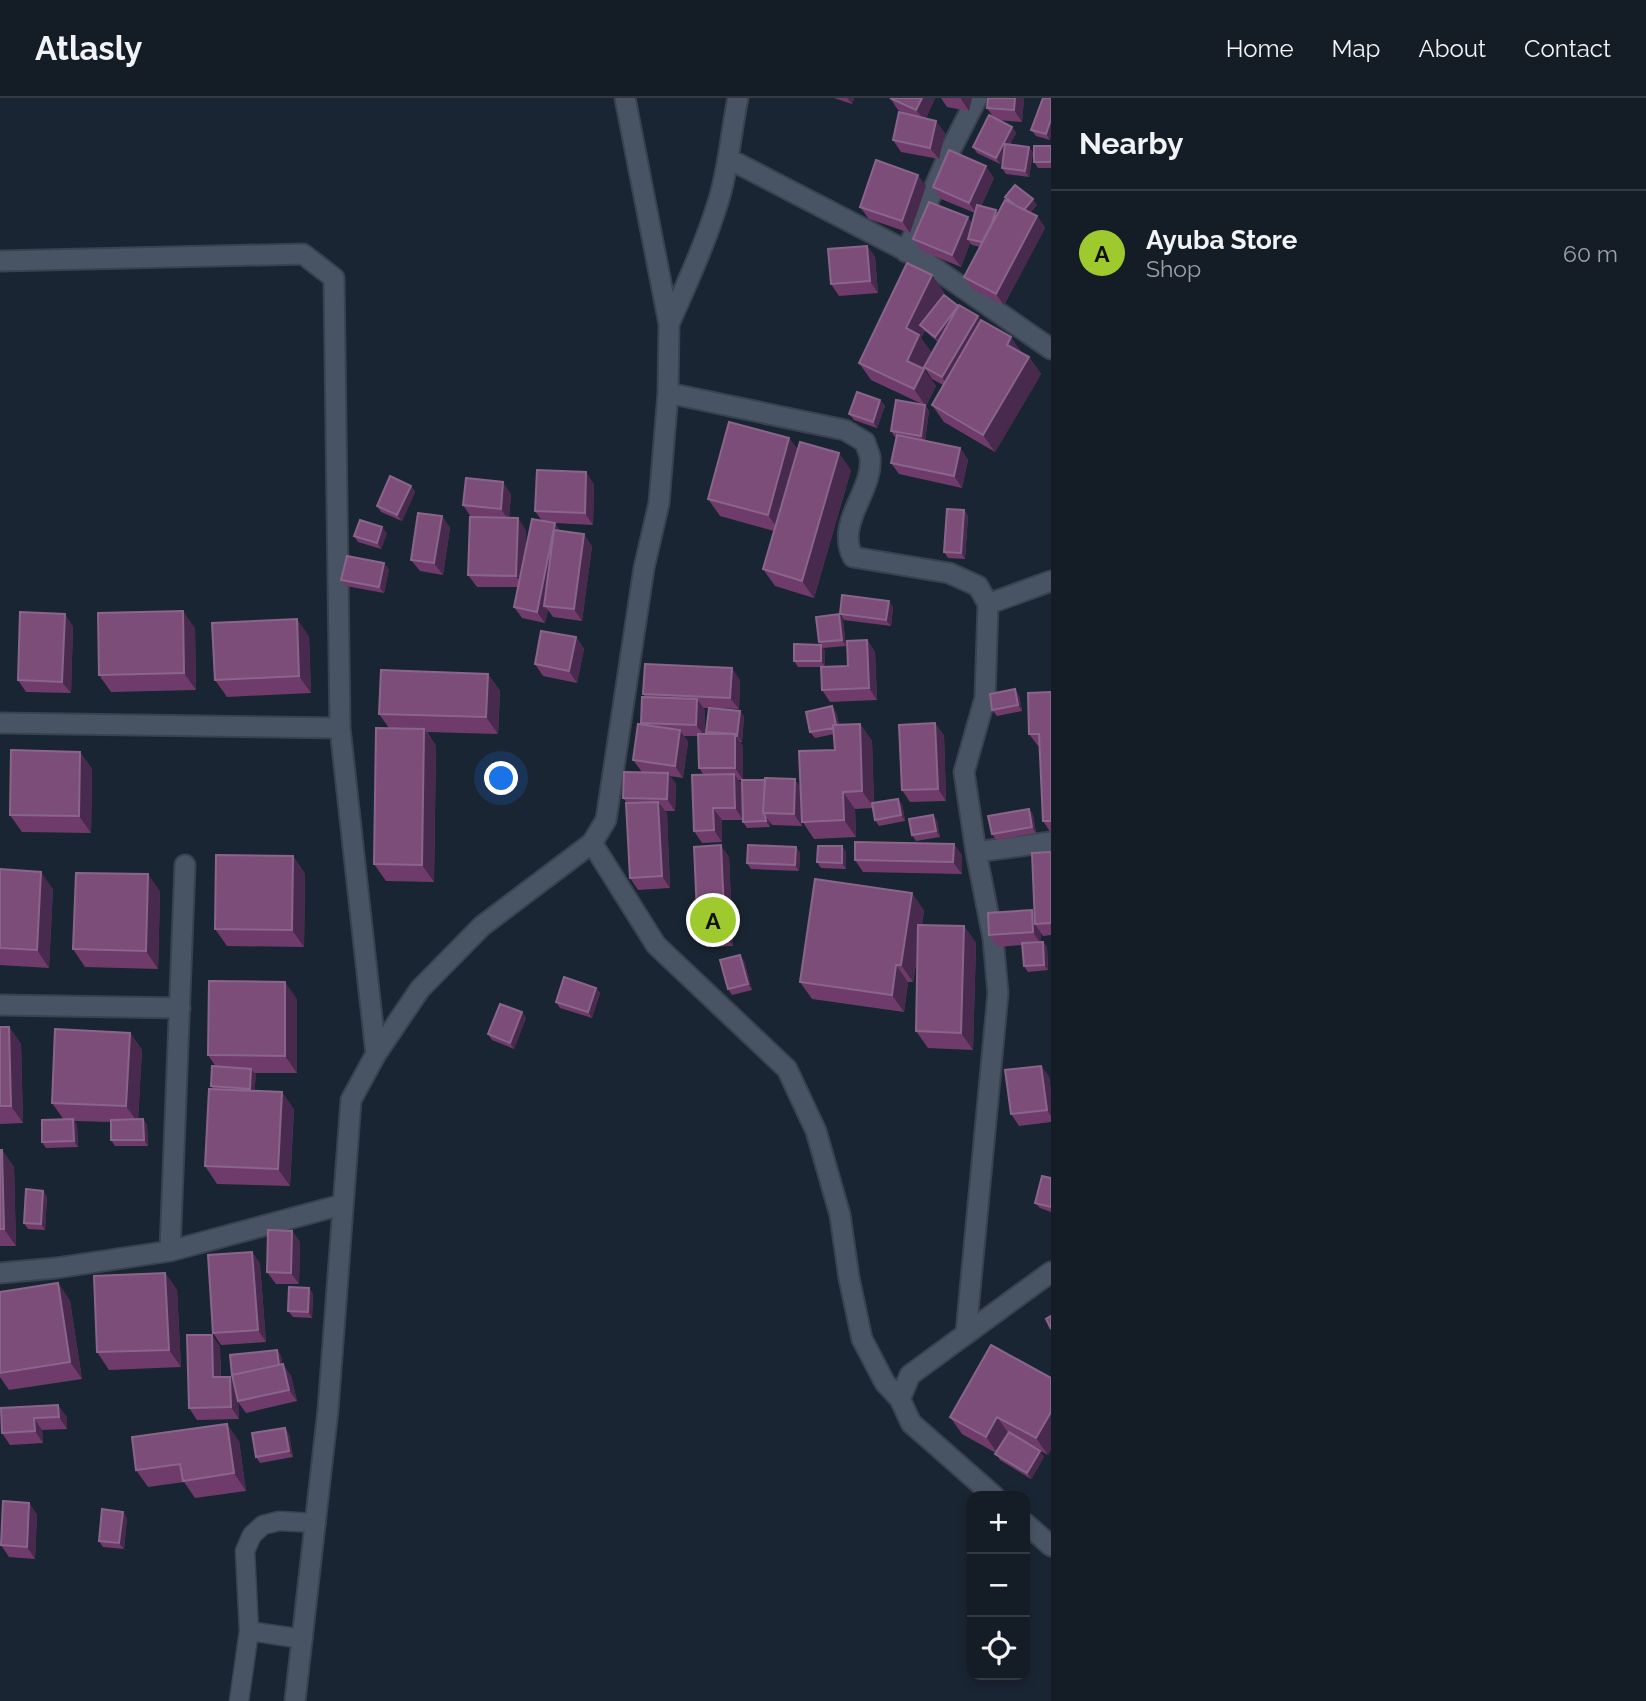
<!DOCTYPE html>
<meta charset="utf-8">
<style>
:root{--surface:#141c26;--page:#212932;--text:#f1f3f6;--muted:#9da1a7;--line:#333a43;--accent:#9eca2e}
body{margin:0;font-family:Raleway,sans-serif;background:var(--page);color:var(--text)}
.controls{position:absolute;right:21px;bottom:21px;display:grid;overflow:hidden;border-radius:14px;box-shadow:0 4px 10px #0003}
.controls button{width:63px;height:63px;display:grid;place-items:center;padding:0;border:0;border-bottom:2px solid var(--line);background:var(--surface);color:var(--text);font:35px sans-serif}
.you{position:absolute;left:502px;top:681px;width:24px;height:24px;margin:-18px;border:5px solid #fff;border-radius:50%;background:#1a73e8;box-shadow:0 0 0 10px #1a73e833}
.badge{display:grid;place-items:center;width:46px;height:46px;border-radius:50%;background:var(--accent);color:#111;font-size:23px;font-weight:700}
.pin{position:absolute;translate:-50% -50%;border:4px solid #fff;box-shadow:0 2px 7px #0006}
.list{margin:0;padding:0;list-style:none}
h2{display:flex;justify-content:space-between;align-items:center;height:91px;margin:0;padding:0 28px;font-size:30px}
h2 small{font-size:23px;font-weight:400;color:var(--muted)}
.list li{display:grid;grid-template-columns:46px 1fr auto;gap:21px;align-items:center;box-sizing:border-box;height:126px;padding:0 28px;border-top:2px solid var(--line)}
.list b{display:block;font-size:26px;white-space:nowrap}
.list p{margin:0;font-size:23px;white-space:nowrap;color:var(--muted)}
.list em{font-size:23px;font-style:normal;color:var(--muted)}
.icon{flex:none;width:38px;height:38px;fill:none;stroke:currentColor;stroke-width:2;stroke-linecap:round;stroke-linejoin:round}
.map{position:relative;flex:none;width:1051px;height:1603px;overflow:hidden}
header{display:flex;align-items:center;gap:42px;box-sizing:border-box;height:98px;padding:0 35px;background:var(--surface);border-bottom:2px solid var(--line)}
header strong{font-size:33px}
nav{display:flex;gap:38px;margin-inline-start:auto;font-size:24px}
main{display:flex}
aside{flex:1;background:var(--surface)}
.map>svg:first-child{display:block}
</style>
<header>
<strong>Atlasly</strong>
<nav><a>Home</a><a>Map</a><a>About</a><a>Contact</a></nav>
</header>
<main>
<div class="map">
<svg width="1051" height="1603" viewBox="0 0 1051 1603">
<rect width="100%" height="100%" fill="#1a2533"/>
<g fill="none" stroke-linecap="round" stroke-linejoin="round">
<g stroke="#39424e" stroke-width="21">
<path id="service" d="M249,1533L303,1541
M239,1603L249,1533L245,1453L252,1437L263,1427L279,1423L316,1425"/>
</g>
<g stroke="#39424e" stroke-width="23">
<path id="minor" d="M729,61L920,160L1051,251
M906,154L952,49L977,0
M0,163L303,156L334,180L340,630L376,956
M669,226C687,185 706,144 719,101C729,68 731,33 738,0
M668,295L845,332L865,344C866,348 869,354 870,359C874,393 835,424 853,459L949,475L978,488L988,506L985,600L964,674L976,754L993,840L998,895L966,1235
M988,506L1051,483
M0,625L340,630
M592,745L656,847L787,971L816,1033L840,1117L849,1180L862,1241L885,1285L900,1301
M976,754L1051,744
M0,907L180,910
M170,1153L185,767
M0,1175L56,1170L170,1153L341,1107
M994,1398L911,1325L900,1301L910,1277L1051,1174
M1025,1425L1051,1448
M295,1603L328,1312L351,1002L376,956L420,891L482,828L592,745L606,722L644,470L659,405L668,295L669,226L625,0"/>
</g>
<use href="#service" stroke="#485464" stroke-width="18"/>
<use href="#minor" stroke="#485464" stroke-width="19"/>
</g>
<path fill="#6f3b6a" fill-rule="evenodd" d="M834,0H854L852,6Z
M890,0H935L926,20L945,35L939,61L901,54L893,42L909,17L898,12Z
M941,0H972L969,13L947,9Z
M1024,0L1022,24L998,22L1012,29L1016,35L1010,46L1029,49L1033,55L1029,79L1006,76L1002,70L1003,60L1000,66L977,55L973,49L994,20L987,10Z
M1043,0L1050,42L1036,38L1031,32Z
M1051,48V70H1038L1034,64Z
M994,80L981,108L996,112L998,115L1008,104L1005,99L1037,107L1030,115L1037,118L1045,130L1004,207L972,191L964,179L980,149L972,147L970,145L961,169L922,153L913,141L972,125L975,115L941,101L933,89Z
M926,88L910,135L869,121L860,109Z
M867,148L875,159L878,195L839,198L831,186Z
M944,194L939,203L958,209L978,218L981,223L1022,256L1029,259L1041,276L995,354L944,324L932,307L943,287L932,281L924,269L938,244L925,233L921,240L931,254L923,271L936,288L926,308L929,313L925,343L960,350L968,362L962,390L899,376L891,365L897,339H895L891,333L922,306L871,282L859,265Z
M880,302L885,308L877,330L854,322L849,316Z
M789,340L798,352L851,372L814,500L775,488L763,471L774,433L720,418L708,401Z
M594,386L593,427L554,425L560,433L592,448L582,523L553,519L548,512L545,525L522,520L514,509L518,489H477L468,477L471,419L463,407L511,396L509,420L526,432L525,456L542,423L535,413Z
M411,388L415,394L402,423L381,414L377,408Z
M964,412L968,418L965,461L948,460L944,454Z
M442,418L450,430L443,477L420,473L411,462Z
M387,435L381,451L358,444L354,438Z
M389,471L384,495L346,488L341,482Z
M893,509L891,528L844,522L840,516Z
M839,516L843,522L846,548L823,550L825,553V569L848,568L867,542L875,554L877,602L830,604L822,592V569H798L794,563L821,547L819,544Z
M73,528L71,595L26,594L18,582Z
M195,530L196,592L111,594L99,577Z
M309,538L311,595L227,599L215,582Z
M576,539L584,551L577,585L543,578L535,566Z
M488,576L500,593L498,636L427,634L436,648L434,784L386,783L374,766L389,630L379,616Z
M740,582L739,611L712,610L740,613L744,619L742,644H740L743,648V682H738L742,686L800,689L835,652L834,636L815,640L810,634L836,614L839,626H860L872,643L874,705L902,706L905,723L879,728L875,722L873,710L855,711L856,739L814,741L802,723V728L772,727L770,724V729L747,730L743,724V722H722V744L702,745L694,733L703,676L699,670L698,638H684L688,644L683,680L670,678L676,686L675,713H665L667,715L670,790L638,792L630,780L627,705L623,700L642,674L633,662L643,627L641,625L645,599L643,596ZM703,610H709L706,634L708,636H705V612Z
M1051,594V735L1043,723L1040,648H1038L1029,636Z
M1019,597L1022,613L997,618L992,612Z
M944,637L946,703L910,704L902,692Z
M80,654L92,671L91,735L22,734L10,717Z
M1029,711L1033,717L1036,735L996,742L992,736Z
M933,717L937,723L940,739L916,743L912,737Z
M842,748L846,754V771L821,770L817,764Z
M796,749L800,755L799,773L751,771L747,765Z
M1051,754V837L1043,838L1041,835V844H1043L1047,849L1048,872L1028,874L1024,868L1022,847L998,849L989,837L1032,812L1034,815Z
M962,757V776L863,774L855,762Z
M293,758L305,776L304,849L227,848L215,831Z
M729,759L733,848L706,849L698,837Z
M0,771L53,791L49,870L0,867Z
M160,793L158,871L85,869L73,851Z
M924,812L922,827L964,828L976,845L973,952L928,950L916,933L918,855L913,884H908L904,914L812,901L800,884Z
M744,863L752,892L732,897L728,891Z
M596,890L600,895L592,920L560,910L556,904Z
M297,901V975H254L256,977L254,993L294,1011L290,1088L217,1086L205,1068L213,991L211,988L216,969L208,957Z
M522,914L526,920L514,951L492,942L488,936Z
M0,929H9L21,946L23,1025L0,1026Z
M130,935L142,952L138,1021H143L147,1027L148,1048H115L111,1042V1024L74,1023L77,1027L78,1049L46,1050L42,1044L64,1022L52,1005Z
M1041,968L1049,979L1051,993V1024L1019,1028L1011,1016Z
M0,1052H2L14,1069L16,1148H0Z
M1051,1080V1114L1040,1110L1035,1105Z
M43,1093L47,1099L45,1132L28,1131L24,1125Z
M292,1133L300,1144L299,1186H276L267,1174Z
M252,1154L260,1166L266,1244L221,1247L213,1235Z
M165,1175L177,1192L181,1269L109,1272L97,1254Z
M58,1185L70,1203L82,1281L9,1292L0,1279V1194Z
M309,1190L313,1196L312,1220L293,1219L288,1213Z
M212,1237L220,1249L221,1279H230L234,1285L277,1252L281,1258L282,1266L291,1278L297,1303L246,1315L238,1304L239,1321L197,1322L189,1310Z
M991,1247L1048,1357L1033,1349L1044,1359L1031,1381L1000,1362L996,1355L962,1336L950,1319Z
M1,1310L67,1319V1331L42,1332L43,1345L10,1347L2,1335Z
M289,1336L293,1359L260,1365L256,1359Z
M239,1343L246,1393L195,1400L184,1384L148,1389L136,1372Z
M29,1405L37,1417L35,1461L9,1459L1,1447Z
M127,1420L124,1451L103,1449L99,1443Z"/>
<path fill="#482a4e" d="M847,0H854L852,6Z
M922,0H935L925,23L916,12Z
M961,0H972L969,13L961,1Z
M1015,0H1024L1022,24L1014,12Z
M1051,21V39L1050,42L1046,36Z
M936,23L945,35L939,61L930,50Z
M1012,29L1016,35L1000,66L996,60Z
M1029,49L1033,55L1029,79L1025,73Z
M986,68L994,80L977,116L969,105Z
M918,77L926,88L910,135L902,123Z
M1033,101L1037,107L1027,119L1023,113Z
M1037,118L1045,130L1004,207L996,196Z
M968,119L976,131L968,141L970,145L961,169L952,157Z
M867,148L875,159L878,195L870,183Z
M932,177L944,194L926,231L920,227L925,233L921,240L931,254L919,280L907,263L906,230Z
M958,208L962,214L939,245L935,239Z
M978,218L986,230L950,291L942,279Z
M1011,239L1023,256L1007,247Z
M1029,259L1041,276L995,354L983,337Z
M924,271L936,288L926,308L929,313L925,344L921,338L925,307L914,291Z
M880,302L885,308L877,330L873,324Z
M789,340L801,357L780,434L768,417Z
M960,350L968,362L962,390L954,378Z
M839,355L851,372L814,500L802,483Z
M586,374L594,386L593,427L585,415Z
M503,384L511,396L509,423L501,411Z
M411,388L415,394L402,423L397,417Z
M964,412L968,418L965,461L961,455Z
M442,418L450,430L443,477L434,465Z
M518,420L526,432L524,490L516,478Z
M555,425L563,437L544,508L548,512L545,525L537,514Z
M382,429L387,435L381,451L377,445Z
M584,436L592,448L582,523L574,511Z
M384,465L389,471L384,495L379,489Z
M889,503L893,509L891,528L886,522Z
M183,513L195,530L196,592L184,575Z
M65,516L73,528L71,595L62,584Z
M839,516L843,522L846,548L842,542Z
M297,521L309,538L311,595L299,578Z
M576,539L584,551L577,585L569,573Z
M867,542L875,554L877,602L869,590Z
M821,547L825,553V569L821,563Z
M732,570L740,582L739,611L730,600Z
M488,576L500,593L498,636L486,619Z
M1015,591L1019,597L1022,613L1018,607Z
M697,601L705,612V638L696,627Z
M832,608L836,614L841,635L837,629Z
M740,613L744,619L742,644L737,638Z
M935,625L944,637L946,703L938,691Z
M860,626L872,643L874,710L862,693Z
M424,631L436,648L434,784L422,767Z
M680,632L688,644L683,680L675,668Z
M735,636L743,648V682L735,670Z
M80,654L92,671L91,735L79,718Z
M668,675L676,686L675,713L667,701Z
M734,676L742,687L743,722L735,710Z
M795,681L803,693L802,728L794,716Z
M843,694L855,711L856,739L844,722Z
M898,701L902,706L905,723L901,717Z
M658,704L667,715L670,790L662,778Z
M713,710L722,722V744L714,732Z
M1029,711L1033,717L1036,735L1032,729Z
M933,717L937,723L940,739L936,733Z
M765,718L770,724V729L766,723Z
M954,746L962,757V776L953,764Z
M721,747L729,759L733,848L725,836Z
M842,748L846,754V771L842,765Z
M796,749L800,755L799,773L795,767Z
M293,758L305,776L304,849L292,832Z
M41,774L53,791L49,870L37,852Z
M148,776L160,793L158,871L146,853Z
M912,795L924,812L913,884L901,867Z
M1032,812L1040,824L1035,826L1041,835V846L1033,834Z
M964,828L976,845L973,952L961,935Z
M1043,844L1047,849L1048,872L1044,867Z
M740,857L744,863L752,892L748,886Z
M896,867L908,884L904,914L892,897Z
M285,884L297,901V975L285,958Z
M596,890L600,895L592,920L588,914Z
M522,914L526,920L514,951L510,945Z
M9,929L21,946L23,1025L11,1008Z
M130,935L142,952L138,1025L126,1008Z
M1041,968L1049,979L1051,993V1018L1047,1012Z
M251,971L256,977L254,997L250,991Z
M282,994L294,1011L290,1088L278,1071Z
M73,1021L77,1027L78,1049L74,1043Z
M143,1021L147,1027L148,1048L144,1042Z
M2,1052L14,1069L16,1148L4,1131Z
M43,1093L47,1099L45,1132L41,1126Z
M292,1133L300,1144L299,1186L291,1175Z
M252,1154L260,1166L266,1244L258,1232Z
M165,1175L177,1192L181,1269L169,1252Z
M58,1185L70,1203L82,1281L70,1264Z
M309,1190L313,1196L312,1220L308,1214Z
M212,1237L220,1249L221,1291L213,1279Z
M277,1252L281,1258L283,1279L279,1273Z
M283,1266L291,1278L297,1303L289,1292Z
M230,1279L238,1291L239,1321L231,1309Z
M58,1307L67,1319V1331L59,1319Z
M1051,1314V1352L1048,1357L1036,1340Z
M997,1319L1009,1336L998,1356L986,1339Z
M34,1320L42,1332L43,1345L35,1333Z
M227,1326L239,1343L246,1393L234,1375Z
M285,1330L289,1336L293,1359L289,1353Z
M1040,1353L1044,1359L1031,1381L1027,1375Z
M29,1405L37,1417L35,1461L27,1449Z
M123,1414L127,1420L124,1451L119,1445Z"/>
<path fill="#7b4d78" stroke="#8a658b" stroke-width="2" d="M890,0H922L916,12Z
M988,0H1015L1014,12L987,10Z
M1043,0H1051V21L1046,36L1031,32Z
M899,14L936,23L930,50L893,42Z
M989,17L1012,29L996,60L973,49Z
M1005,46L1029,49L1025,73L1002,70Z
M1034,48H1051V64H1034Z
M949,52L986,68L969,105L933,89Z
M876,62L918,77L902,123L860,109Z
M1015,87L1033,101L1024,112L1015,107L1005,99Z
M1005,102L1037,118L996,196L964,179Z
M929,104L968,119L952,157L913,141Z
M977,107L996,112L992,125L982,144L968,141Z
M867,148L870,183L831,186L828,151Z
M907,165L932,177L906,230L919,237L907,263L924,271L914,291L859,265Z
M944,197L958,208L935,239L920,227Z
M959,207L978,218L942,279L924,269Z
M981,222L1011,239L1007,247L1029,259L983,337L932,307Z
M857,294L880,302L873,324L849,316Z
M896,302L925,307L921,338L891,333Z
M729,324L789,340L768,417L708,401Z
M897,337L960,350L954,378L891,365Z
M800,344L839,355L802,483L763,471Z
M537,372L586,374L585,415L535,413Z
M390,378L411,388L397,417L377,408Z
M466,380L503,384L501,411L463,407Z
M947,411L964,412L961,455L944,454Z
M418,415L442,418L434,465L411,462Z
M470,419L518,420L516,478L468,477Z
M532,421L555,425L537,514L514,509Z
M360,422L382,429L377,445L354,438Z
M554,432L584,436L574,511L544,508Z
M347,458L384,465L379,489L341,482Z
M842,497L889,503L886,522L840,516Z
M183,513L184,575L99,577L98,515Z
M20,514L65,516L62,584L18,582Z
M839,516L842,542L819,544L816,519Z
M297,521L299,578L215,582L212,525Z
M541,533L576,539L569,573L535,566Z
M867,542L869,590L822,592L821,569L848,568L847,543Z
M794,546L821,547V563H794Z
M645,566L732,570L730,600L643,596Z
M381,572L488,576L486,619L379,616Z
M1015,591L1018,607L992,612L990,596Z
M1051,594V723H1043L1039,636H1029L1028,595Z
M642,599L697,601L696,627L641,625Z
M832,608L836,627H833V630L810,634L806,614Z
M709,610L740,613L737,638H735V636L706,634Z
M935,625L938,691L902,692L899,627Z
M638,626L680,632L675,668L633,662Z
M860,626L862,693L843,694L844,722L802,724L799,653L835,652L833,627Z
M376,630L424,631L422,767L374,766Z
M698,636H735V670H699Z
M11,652L80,654L79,718L10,717Z
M624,674L668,675L667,701L623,700Z
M734,676L735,710H713L714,732L694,733L692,677Z
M765,680L795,681L794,716L763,715Z
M742,682H765L763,715L765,718L766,723L743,724Z
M898,701L901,717L875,722L872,705Z
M658,704L662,778L630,780L626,705Z
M1029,711L1032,729L992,736L988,718Z
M933,717L936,733L912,737L909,721Z
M855,744L954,746L953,764L855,762Z
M721,747L725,836L698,837L694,749Z
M748,747L796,749L795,767L747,765Z
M818,748H842V765L817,764Z
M1051,754V825L1035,826L1032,755Z
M216,757L293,758L292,832L215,831Z
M0,771L41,774L37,852L0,850Z
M76,775L148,776L146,853L73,851Z
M815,781L912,795L901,867H896L892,897L800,884Z
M1032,812L1033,834L989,837L988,815Z
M918,827L964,828L961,935L916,933Z
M1043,844L1044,867L1024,868L1022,845Z
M740,857L748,886L728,891L720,862Z
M564,879L596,890L588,914L556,904Z
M209,883L285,884V958L208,957Z
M500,906L522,914L510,945L488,936Z
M0,929H9L11,1008H0Z
M55,931L130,935L126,1008L52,1005Z
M212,968L251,971L250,991L211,988Z
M1041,968L1047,1012L1011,1016L1005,972Z
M209,991L282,994L278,1071L205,1068Z
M73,1021L74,1043L42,1044V1022Z
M143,1021L144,1042H111V1022Z
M0,1052H2L4,1131H0Z
M1042,1078L1051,1080V1109L1035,1105Z
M26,1091L43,1093L41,1126L24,1125Z
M268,1132L292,1133L291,1175L267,1174Z
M252,1154L258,1232L213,1235L208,1157Z
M165,1175L169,1252L97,1254L94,1178Z
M58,1185L70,1264L0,1275V1194Z
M289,1189L309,1190L308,1214L288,1213Z
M1051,1218V1231L1046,1221Z
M187,1237H212L213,1279H230L231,1309L189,1310Z
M991,1247L1051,1280V1314L1036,1340L997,1319L986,1339L950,1319Z
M277,1252L279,1267L232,1277L230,1257Z
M283,1266L289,1292L238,1303L232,1277Z
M58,1307L59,1319L34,1320L35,1333L2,1335L1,1310Z
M227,1326L234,1375L183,1383L180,1366L136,1372L132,1339Z
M285,1330L289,1353L256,1359L252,1335Z
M1009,1334L1040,1353L1027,1375L995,1356Z
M3,1403L29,1405L27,1449L1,1447Z
M102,1411L123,1414L119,1445L99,1443Z"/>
</svg>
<div class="controls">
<button>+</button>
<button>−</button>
<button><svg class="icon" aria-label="locate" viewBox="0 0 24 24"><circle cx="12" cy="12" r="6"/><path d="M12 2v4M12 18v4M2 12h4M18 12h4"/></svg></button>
</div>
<div class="you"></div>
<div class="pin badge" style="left:713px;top:822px">A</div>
</div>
<aside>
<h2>Nearby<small></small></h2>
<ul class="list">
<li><span class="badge">A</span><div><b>Ayuba Store</b><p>Shop</p></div><em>60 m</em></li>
</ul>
</aside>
</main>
